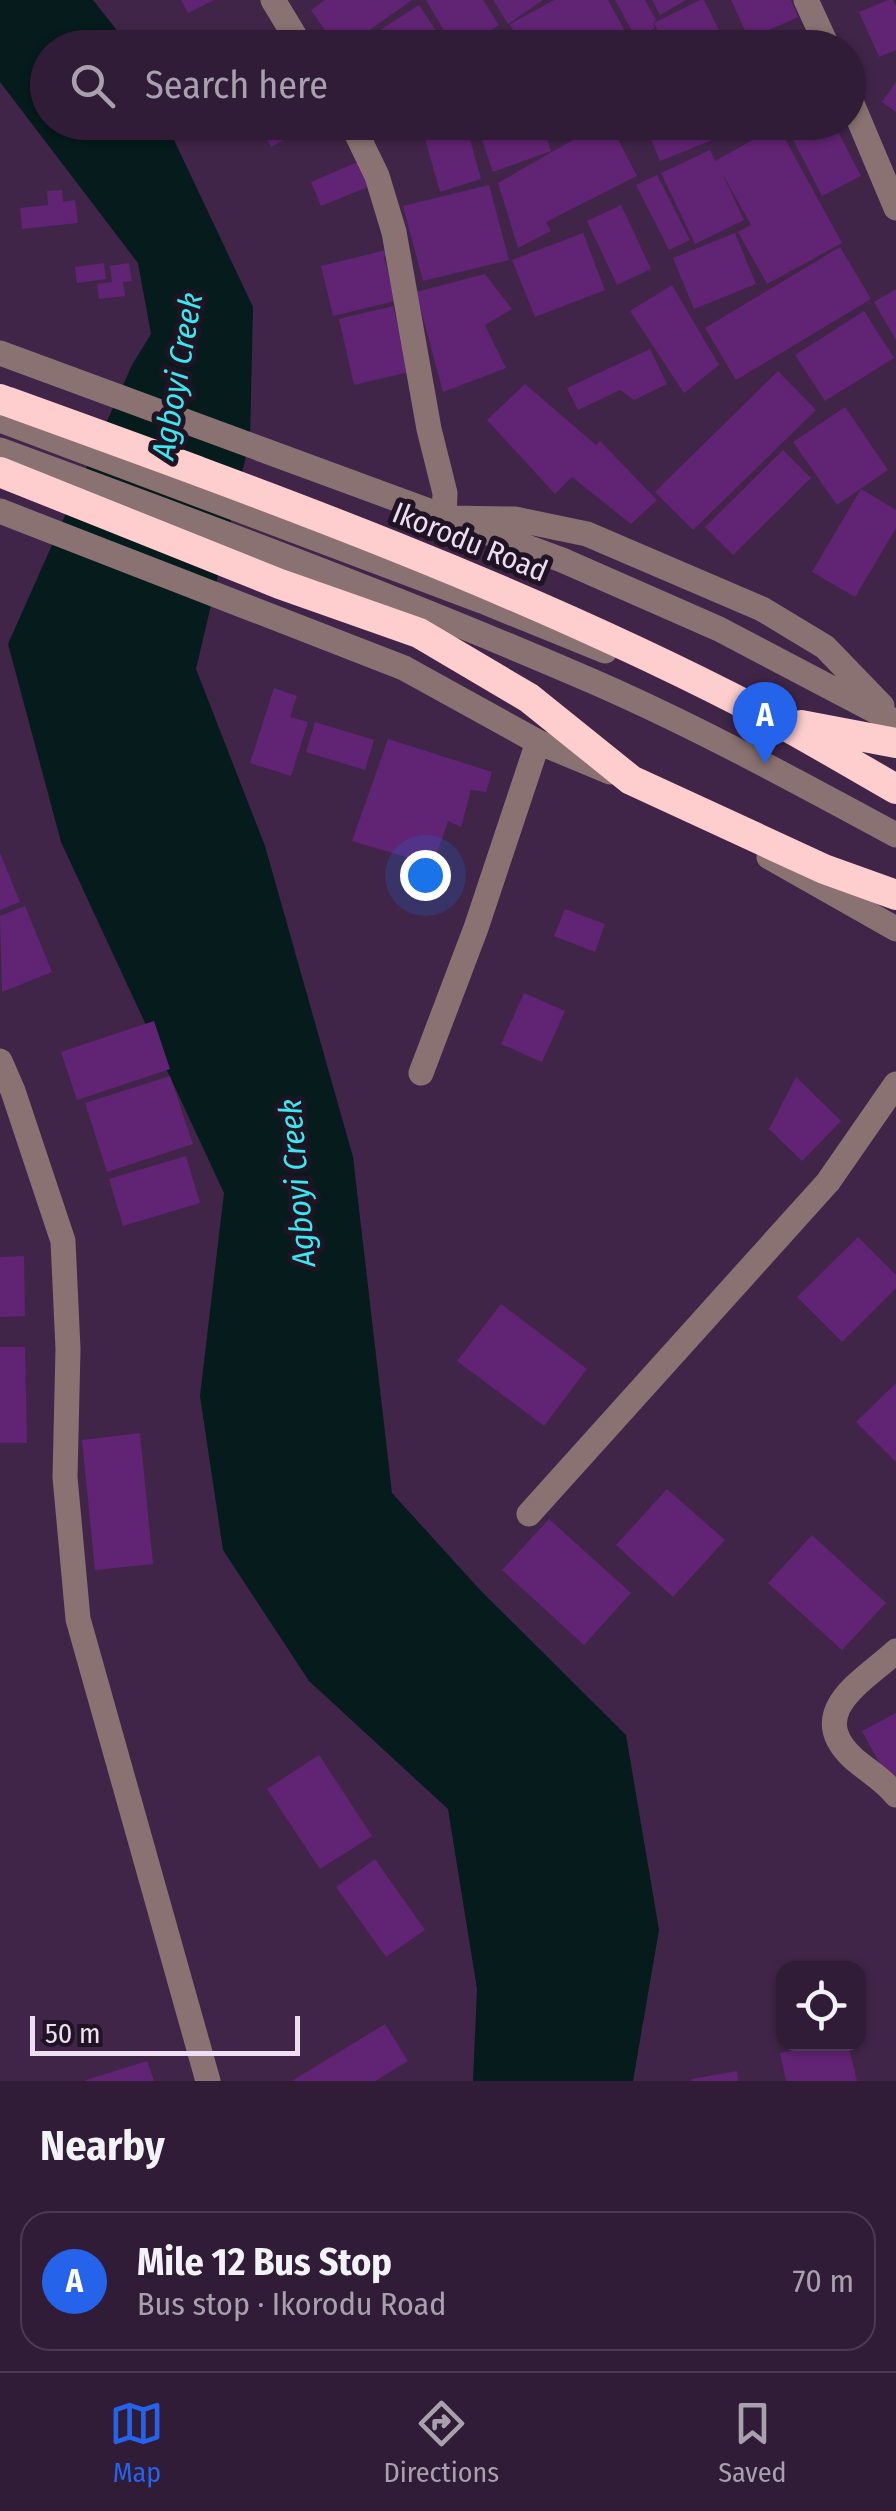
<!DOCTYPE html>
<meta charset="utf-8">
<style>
:root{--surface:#301c36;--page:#38253e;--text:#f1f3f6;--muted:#a8a1ad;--line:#4b3a51;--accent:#2563eb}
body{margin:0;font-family:"Fira Sans Condensed",sans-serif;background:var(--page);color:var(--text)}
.controls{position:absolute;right:30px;bottom:30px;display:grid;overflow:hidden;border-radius:20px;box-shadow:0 2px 8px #0004}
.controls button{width:90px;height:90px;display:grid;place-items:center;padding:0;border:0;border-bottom:2px solid var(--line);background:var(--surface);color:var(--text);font:50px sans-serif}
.scale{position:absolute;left:30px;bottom:25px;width:270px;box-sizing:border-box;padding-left:10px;border:5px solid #eeddf3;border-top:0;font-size:28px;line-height:35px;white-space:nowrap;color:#eeddf3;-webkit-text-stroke:8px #201424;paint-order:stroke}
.you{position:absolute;left:425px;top:875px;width:35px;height:35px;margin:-25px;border:8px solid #fff;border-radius:50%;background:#1a73e8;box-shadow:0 0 0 15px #1a73e833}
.badge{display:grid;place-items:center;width:65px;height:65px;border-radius:50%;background:var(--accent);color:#fff;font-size:32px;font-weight:700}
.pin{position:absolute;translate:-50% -82px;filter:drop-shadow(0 2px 5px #0008)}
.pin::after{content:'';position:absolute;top:52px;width:35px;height:30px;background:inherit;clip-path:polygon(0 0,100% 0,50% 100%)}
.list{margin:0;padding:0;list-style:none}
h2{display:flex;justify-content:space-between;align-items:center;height:130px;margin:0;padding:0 40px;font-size:42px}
h2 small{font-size:32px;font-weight:400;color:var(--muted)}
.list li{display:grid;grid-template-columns:65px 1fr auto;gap:30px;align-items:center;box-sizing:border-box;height:140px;margin:0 20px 20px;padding:0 20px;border:2px solid var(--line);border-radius:30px}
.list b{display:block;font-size:38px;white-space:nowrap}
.list p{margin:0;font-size:32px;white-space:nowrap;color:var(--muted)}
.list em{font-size:32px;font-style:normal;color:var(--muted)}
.icon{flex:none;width:55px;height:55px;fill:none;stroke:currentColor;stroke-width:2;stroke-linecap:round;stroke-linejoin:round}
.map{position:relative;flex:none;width:896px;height:2081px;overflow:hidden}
.search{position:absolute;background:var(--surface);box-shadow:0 2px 8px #0004;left:30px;right:30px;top:30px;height:110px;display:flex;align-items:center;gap:25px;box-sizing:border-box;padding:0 35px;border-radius:55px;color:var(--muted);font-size:38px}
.sheet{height:290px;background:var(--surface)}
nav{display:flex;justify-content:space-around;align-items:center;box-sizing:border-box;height:140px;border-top:2px solid var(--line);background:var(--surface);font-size:28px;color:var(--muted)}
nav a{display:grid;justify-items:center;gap:5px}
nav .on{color:var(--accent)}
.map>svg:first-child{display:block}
</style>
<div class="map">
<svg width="896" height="2081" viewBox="0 0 896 2081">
<rect width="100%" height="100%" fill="#402548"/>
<path fill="#051b1c" d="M0,0H93L130,47L48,48V122L166,123L253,307L250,439L196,669L265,846L353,1157L392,1493L481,1591L626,1735L659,1930L633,2081H473L477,1989L448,1809L309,1681L223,1550L200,1396L224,1193L61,842L8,644L132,365L151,334L138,263L0,82Z"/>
<path fill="#612373" d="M181,0H214L188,13Z
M325,0H412L344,48H337L311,10Z
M426,0H483L499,25L464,48H454Z
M493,0H543L508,24Z
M554,0H608L627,35L602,48H522L510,24Z
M615,0H645L656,20L653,24L655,28L636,38Z
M652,0H686L660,15Z
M700,0H704L728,48H666L654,23Z
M731,0H791L798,17L749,39Z
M888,0H893L896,6V50L879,57L859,12Z
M419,5L445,44L440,48H352Z
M283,29L293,48H249Z
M792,33L799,48H762Z
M503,36L508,48H479Z
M896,82V112L882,102Z
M258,122H317L271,147Z
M403,122H440V123L408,135Z
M456,122H465L481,179L440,192L423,132Z
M476,122H541L551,151L493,172Z
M553,122H587L560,136Z
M604,122H609L637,176L546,222L551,231L518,248L498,183Z
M644,122H728L732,132L660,161Z
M784,122H833L861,176L822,196Z
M778,126L842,243L767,284L738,232L751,225L722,173L744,220L695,244L661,173L710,150L715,161Z
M362,160L373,185L321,206L311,182Z
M657,175L690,240L669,250L636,185Z
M489,185L509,260L423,281L403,206Z
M62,190L63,202L75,200L78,223L22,229L20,208L48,205L47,191Z
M621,205L651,269L617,285L587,221Z
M583,233L605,290L535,317L512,260Z
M735,233L756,284L694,309L673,258Z
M840,247L871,299L736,380L705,328Z
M390,249L392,255L384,257L395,301L333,316L321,266Z
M104,263L106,279L77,283L75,267Z
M129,263L132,281L123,282L125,296L99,299L97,284L112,282L110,266Z
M485,274L512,309L485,325L506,368L443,392L416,292Z
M672,285L719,365L684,393L630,311Z
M896,289V340L874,302Z
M393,306L409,372L354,385L339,319Z
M864,311L894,358L825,401L795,355Z
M650,349L667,384L634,400L620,390L578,410L567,388Z
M778,371L816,410L693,530L655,492Z
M525,384L596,445L600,441L657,500L631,524L572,477L555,494L487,420Z
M845,407L888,470L837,505L793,442Z
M783,450L811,478L733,555L705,527Z
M861,489L896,510V528L855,597L812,572Z
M274,688L297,696L290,717L308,722L291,776L250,763Z
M315,722L374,740L365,770L306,752Z
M388,739L492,772L486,792L471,790L461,827L448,821L433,865L352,841Z
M0,853L20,902L0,910Z
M25,906L52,972L2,992L0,916Z
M565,909L605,924L595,952L554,936Z
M524,993L565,1011L542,1062L501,1044Z
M154,1021L170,1069L77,1100L61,1052Z
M170,1076L193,1144L107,1172L85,1103Z
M796,1077L841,1121L802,1161L769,1129Z
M186,1156L200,1203L123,1226L109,1179Z
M858,1237L896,1275V1288L842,1342L797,1297Z
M24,1256L25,1316L0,1317V1257Z
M501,1304L587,1369L544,1426L457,1361Z
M0,1347H25L27,1443H0Z
M896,1383V1462L856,1422Z
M140,1433L153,1564L95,1570L82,1440Z
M667,1489L725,1540L673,1597L616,1545Z
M549,1519L631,1593L584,1645L502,1570Z
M812,1535L886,1603L842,1650L768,1583Z
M896,1713V1794L862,1731Z
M319,1755L372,1836L320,1869L267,1789Z
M375,1859L425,1930L386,1957L336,1887Z
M385,2024L408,2061L375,2081H292Z
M824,2044H848L857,2081H786L780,2053Z
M147,2061L154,2081H86V2080Z
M737,2071L738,2081H692V2079Z"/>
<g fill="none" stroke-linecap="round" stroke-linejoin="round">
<path stroke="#8a7272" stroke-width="25" d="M273,0L302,48
M806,0L828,48
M848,94L896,208
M351,122L377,176L394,232L429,429L445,493L444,518L515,519L587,534L762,609L825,647L882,706
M0,353L562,560L719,629L896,722
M0,420L482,601L605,651
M0,450C196,522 393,595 585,678C692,724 794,780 896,835
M0,511L404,668L538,742L610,772
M769,857L896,929
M0,1061L13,1091L63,1241L68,1349L65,1477L78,1619L208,2081
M421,1073L476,928L538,742
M529,1514L828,1182L896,1084
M896,1651C864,1681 803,1712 854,1759C868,1771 885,1781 896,1795"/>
<path stroke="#fecece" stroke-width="30" d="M0,399C263,494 530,590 777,721C817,743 856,766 896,789
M0,472L280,584L419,633L529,698L631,780L824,869L896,895
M801,725L896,743"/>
</g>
<g text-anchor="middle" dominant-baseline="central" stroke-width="10" stroke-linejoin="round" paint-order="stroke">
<g font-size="30" fill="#eeddf3" stroke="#201424">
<text transform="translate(470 542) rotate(22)">Ikorodu Road</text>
</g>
<g font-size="32" font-style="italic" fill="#37eaf0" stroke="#201424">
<text transform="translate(177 376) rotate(-80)">Agboyi Creek</text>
<text transform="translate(297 1183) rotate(-95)">Agboyi Creek</text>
</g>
</g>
</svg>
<div class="controls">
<button><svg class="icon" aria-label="locate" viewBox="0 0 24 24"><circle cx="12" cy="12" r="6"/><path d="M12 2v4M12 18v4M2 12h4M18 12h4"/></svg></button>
</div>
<div class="scale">50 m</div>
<div class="you"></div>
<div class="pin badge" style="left:765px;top:764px">A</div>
<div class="search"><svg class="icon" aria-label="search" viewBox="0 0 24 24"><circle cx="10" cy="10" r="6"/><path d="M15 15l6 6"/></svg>Search here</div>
</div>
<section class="sheet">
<h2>Nearby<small></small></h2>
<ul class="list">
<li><span class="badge">A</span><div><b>Mile 12 Bus Stop</b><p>Bus stop · Ikorodu Road</p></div><em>70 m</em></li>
</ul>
</section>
<nav>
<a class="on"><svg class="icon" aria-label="map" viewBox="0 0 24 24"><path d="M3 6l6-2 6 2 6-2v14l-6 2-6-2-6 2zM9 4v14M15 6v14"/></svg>Map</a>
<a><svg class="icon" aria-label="directions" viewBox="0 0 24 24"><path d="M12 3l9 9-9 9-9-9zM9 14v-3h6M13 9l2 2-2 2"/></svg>Directions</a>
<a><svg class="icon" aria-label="saved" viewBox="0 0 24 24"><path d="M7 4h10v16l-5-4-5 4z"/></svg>Saved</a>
</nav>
